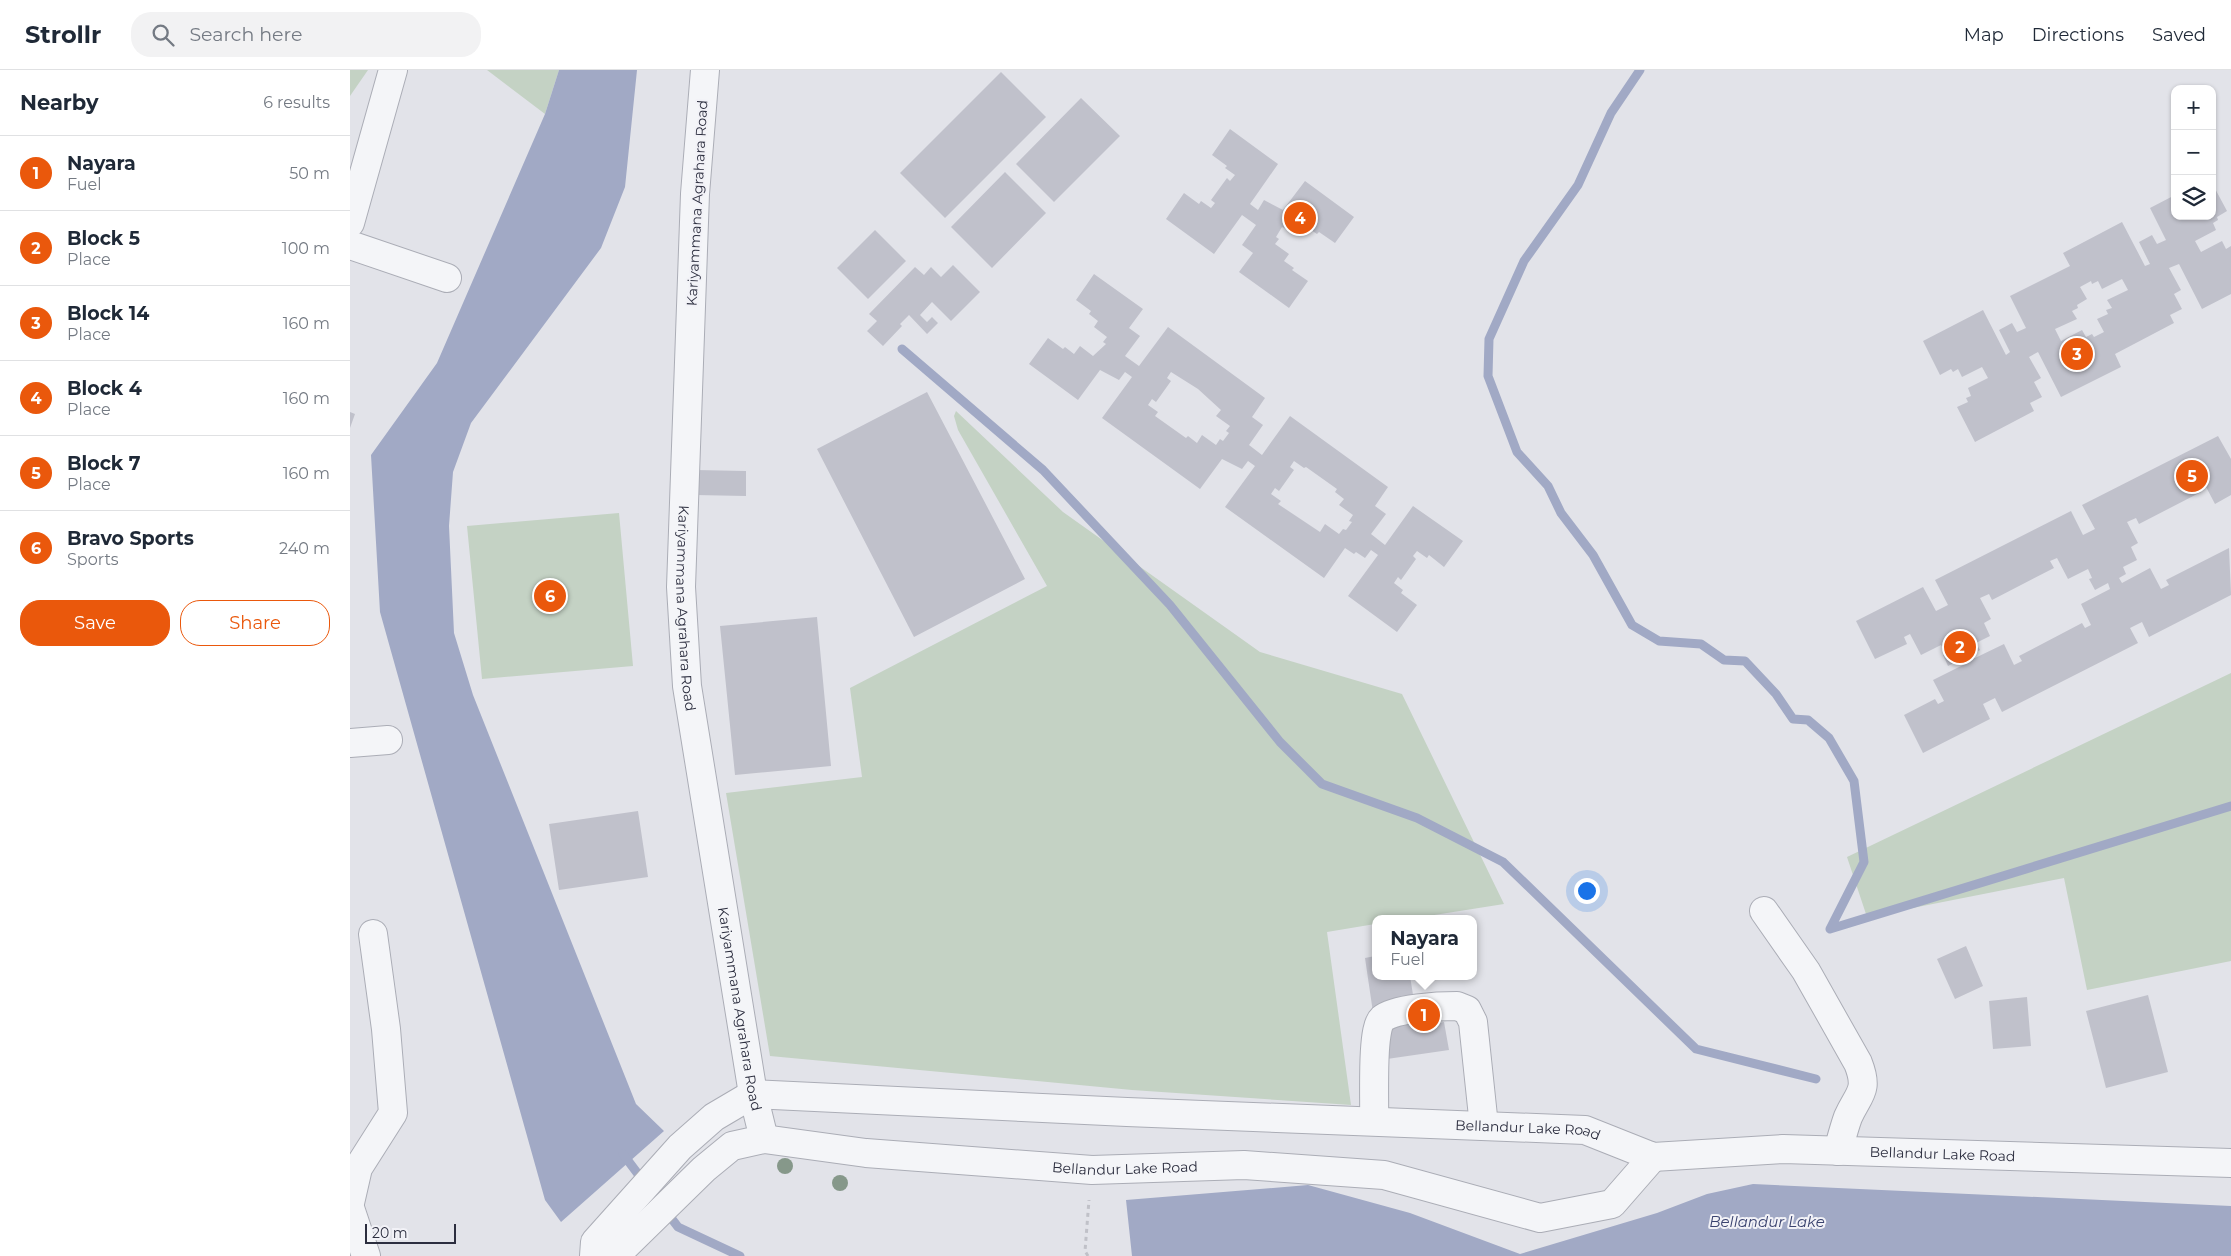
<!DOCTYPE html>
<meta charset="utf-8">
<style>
:root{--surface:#fff;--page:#f2f2f3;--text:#1f2937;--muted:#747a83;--line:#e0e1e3;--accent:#ea580c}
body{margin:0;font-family:Montserrat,sans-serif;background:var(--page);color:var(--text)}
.controls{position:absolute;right:15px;top:15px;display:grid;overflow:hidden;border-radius:10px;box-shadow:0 1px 4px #0004}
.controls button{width:45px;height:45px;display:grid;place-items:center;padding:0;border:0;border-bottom:1px solid var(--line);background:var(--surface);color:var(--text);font:25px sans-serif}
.scale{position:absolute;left:15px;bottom:12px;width:91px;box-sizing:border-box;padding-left:5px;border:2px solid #2c2e3f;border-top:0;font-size:14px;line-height:18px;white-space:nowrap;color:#2c2e3f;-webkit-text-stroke:4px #f2f2f7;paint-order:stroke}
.you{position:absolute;left:1236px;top:820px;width:18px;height:18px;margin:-12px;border:4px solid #fff;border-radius:50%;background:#1a73e8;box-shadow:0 0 0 8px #1a73e833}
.badge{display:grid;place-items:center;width:32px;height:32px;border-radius:50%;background:var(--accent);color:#fff;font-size:16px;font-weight:700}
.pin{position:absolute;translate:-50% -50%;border:2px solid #fff;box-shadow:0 1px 5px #0006}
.popup{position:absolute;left:1022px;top:845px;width:105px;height:65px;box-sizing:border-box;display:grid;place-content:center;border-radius:10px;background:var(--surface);filter:drop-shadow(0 1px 4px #0005);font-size:16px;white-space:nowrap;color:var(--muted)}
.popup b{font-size:19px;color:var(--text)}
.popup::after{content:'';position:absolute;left:50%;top:100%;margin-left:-10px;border:10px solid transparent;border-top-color:var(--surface)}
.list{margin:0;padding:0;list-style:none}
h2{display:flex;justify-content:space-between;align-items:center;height:65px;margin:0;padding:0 20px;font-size:21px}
h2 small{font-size:16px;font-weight:400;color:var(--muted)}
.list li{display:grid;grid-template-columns:32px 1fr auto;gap:15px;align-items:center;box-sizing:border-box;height:75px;padding:0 20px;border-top:1px solid var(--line)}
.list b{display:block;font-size:19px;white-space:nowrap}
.list p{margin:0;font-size:16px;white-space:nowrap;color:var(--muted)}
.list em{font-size:16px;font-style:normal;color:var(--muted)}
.actions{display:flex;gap:10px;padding:15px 20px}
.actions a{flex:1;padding:11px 0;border:1px solid var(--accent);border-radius:20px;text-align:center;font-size:18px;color:var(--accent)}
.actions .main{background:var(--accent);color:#fff}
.icon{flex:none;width:28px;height:28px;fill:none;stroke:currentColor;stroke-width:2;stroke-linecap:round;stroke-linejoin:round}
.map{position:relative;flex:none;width:1881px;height:1186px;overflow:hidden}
header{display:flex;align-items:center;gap:30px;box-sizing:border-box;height:70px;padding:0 25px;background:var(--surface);border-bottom:1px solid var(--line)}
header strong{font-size:24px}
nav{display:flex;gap:28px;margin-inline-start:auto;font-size:18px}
.search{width:350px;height:45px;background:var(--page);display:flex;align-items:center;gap:12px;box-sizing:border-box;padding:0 18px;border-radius:20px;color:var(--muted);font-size:19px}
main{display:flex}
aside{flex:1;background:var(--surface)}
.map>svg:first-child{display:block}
</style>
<header>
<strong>Strollr</strong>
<div class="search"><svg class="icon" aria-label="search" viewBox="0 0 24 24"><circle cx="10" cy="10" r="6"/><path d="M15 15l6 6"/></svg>Search here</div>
<nav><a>Map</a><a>Directions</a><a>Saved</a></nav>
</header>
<main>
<aside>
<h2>Nearby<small>6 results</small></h2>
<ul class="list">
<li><span class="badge">1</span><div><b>Nayara</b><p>Fuel</p></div><em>50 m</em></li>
<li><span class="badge">2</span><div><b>Block 5</b><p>Place</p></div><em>100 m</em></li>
<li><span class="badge">3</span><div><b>Block 14</b><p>Place</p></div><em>160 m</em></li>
<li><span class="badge">4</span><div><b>Block 4</b><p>Place</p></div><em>160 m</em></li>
<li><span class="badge">5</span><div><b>Block 7</b><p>Place</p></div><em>160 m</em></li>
<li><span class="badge">6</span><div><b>Bravo Sports</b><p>Sports</p></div><em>240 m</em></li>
</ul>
<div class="actions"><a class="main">Save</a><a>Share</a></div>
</aside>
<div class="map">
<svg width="1881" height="1186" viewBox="0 0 1881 1186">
<rect width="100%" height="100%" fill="#e2e3e9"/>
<path fill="#c4d2c4" d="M0,0H18L0,26Z
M137,0H209L195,44Z
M606,341L713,442L910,582L1052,624L1154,834L1059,849H1025V854L977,862L1001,1035L782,1020L420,986L376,723L512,707L500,618L697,516L608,360L604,346Z
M269,443L283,596L132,609L117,456Z
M1881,603V891L1737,920L1714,808L1517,847L1497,787Z"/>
<path fill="#a1a9c5" d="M209,0H287L275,117L251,178L121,353L103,402L99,456L104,563L123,625L286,1034L314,1061L211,1152L195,1130L30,542L21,385L87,293L195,44Z
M1403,1114L1881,1136V1186H782L776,1130L958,1115L1060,1143L1170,1184L1307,1143L1357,1124Z"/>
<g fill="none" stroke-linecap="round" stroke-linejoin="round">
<path stroke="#a1a9c5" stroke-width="9" d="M1290,0L1261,43L1228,115L1174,191L1139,269L1138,306L1167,382L1198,416L1211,443L1243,485L1282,555L1309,571L1351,574L1374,590L1395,591L1426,624L1443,649L1458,650L1479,668L1504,711L1514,792L1480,859
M552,279L693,400L820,535L930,672L972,714L1067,748L1153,792L1346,979L1466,1009
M1480,859L1881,736
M273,1084L294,1112
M315,1140L328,1157L390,1186"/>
</g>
<path fill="#c0c1cb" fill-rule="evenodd" d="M651,2L696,47L595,148L550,103Z
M731,28L770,66L704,132L666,94Z
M880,59L928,94L900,134L908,140L914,130L933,140L955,111L1004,147L985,173L969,162L967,164L958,158L954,164L940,154L936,159L932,157L926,167L929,169L925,174L939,184L934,191L944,198L942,200L958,211L939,238L889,202L903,183L892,175L906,155L892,145L864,184L816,149L834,123L849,134L851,131L861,138L865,133L861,130L877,108L880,111L885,105L875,98L877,96L862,85Z
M655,102L696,143L642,198L601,157Z
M1862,113L1877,141L1867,147L1868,150L1863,153L1866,160L1845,171L1851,182L1872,171L1876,179L1881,176V224L1852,239L1829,194L1819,198L1831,220L1824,224L1832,239L1820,245L1824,253L1765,284L1771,297L1711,327L1688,282L1679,287L1691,308L1684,312L1692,327L1680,333L1684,341L1625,372L1607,337L1618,332L1616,328L1621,326L1618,318L1638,308L1632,297L1612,307L1608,299L1603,302L1601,299L1590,305L1573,271L1633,240L1656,285L1660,282L1649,260L1662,253L1667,262L1676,258L1660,226L1720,196L1713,183L1772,152L1795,196L1800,194L1789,172L1802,165L1807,174L1816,170L1800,138L1825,125V146H1862ZM1772,209L1778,220L1757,230L1762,238L1756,240L1758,244L1747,249L1754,262L1744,267L1742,264L1736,267L1732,260L1711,271L1705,259L1727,249L1722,241L1728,238L1727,235L1737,229L1730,217L1741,211L1742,214L1748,211L1752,219Z
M525,160L556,191L518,229L487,198Z
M603,195L630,222L601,251L582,232L570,245L577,252L582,247L588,253L577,264L559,245L550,254L552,256L533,276L517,261L527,251L519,244L565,197L574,205L581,197L591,207Z
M744,204L793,239L779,258L790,266L775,286L789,296L818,257L915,328L902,347L913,355L899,375L912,385L940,346L1038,417L1025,436L1036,444L1021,464L1035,475L1063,436L1113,471L1094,497L1079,485L1077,488L1067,481L1063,486L1066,489L1051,510L1048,507L1044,513L1053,520L1051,523L1067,535L1047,562L998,526L1028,485L1021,480L1015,488L1006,482L1004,484L995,478L974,508L875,437L905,396L898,391L892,399L872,389L850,419L752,348L782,307L775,302L769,310L750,300L728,330L679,294L698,268L713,279L715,277L724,284L730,276L743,286L756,274L753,272L757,267L744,257L748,251L739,244L741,241L726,230ZM821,302L848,319L871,340L866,346L880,356L876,361L879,363L873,371L870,369L866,375L852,365L847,373L838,366L836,368L805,346L808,342L798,335L802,329L806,332L821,311L817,308ZM944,391L954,398L956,397L987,419L985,422L994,429L989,435L1003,445L999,451L1002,452L996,460L993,459L989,464L975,454L970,462L928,434L931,431L921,424L925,418L929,421L944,400L940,397Z
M577,322L675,509L564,567L467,379Z
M0,342L5,344L0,358Z
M1868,366L1881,389V425L1865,434L1854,413L1848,416L1851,422L1789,454L1786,448L1777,452L1788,473L1781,477L1787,490L1773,497L1776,504L1769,508L1772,513L1800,498L1811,519L1819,515L1816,510L1879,478L1881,525L1799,567L1792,552L1780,558L1788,573L1652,642L1645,628L1633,634L1640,649L1573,683L1554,645L1585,629L1588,634L1594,631L1583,610L1613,595L1610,590L1598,596L1593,585L1596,584L1591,575L1571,585L1560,564L1554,567L1557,574L1525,589L1506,551L1573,517L1586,541L1598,535L1585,510L1721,441L1733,465L1745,459L1732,435ZM1707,488L1718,509L1738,499L1742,508L1739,509L1745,520L1758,513L1760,519L1731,534L1741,555L1735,558L1732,553L1669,586L1672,591L1664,595L1654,574L1625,588L1623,584L1630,580L1626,573L1640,566L1634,553L1641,549L1630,528L1639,524L1642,530L1704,498L1700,491Z
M345,400L396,401V426L345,425Z
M467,547L481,696L385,705L370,556Z
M288,741L298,807L209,820L199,754Z
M1616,876L1633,916L1605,929L1587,889Z
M1025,886V906H1060L1068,956L1094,952L1099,980L1030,990L1015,888Z
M1798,925L1818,1002L1756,1018L1736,941Z
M1677,927L1681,976L1643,979L1639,931Z"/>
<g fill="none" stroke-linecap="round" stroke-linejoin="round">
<g stroke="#abadb6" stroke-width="30">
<g id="minor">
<path id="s1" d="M355,0L345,124L331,517L337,616L403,1024L414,1069"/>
<path d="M0,153L43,0"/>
<path d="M0,175L97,208"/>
<path d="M0,673L38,670"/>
<path d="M1414,841L1456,901L1508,993C1519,1021 1509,1023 1498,1047C1494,1058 1491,1070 1488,1081"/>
<path d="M1024,1051C1025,1033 1021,959 1032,949C1045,938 1090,936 1107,936L1117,940L1123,952L1134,1056"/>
<path d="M0,1133L8,1098L43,1043L36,959L23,864"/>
<path d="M0,1138L16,1186"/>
<path id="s2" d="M244,1186L245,1172L330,1077L364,1047L403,1024L777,1042L1235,1060L1303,1087L1433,1079L1881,1093"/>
<path id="s3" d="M265,1186L354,1099L382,1076L414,1069L516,1083L742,1100L894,1095L1034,1105L1190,1148L1262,1134L1303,1087"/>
</g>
</g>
<path stroke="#c0c1c8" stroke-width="3" stroke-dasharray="4 4" stroke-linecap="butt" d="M738,1186L735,1181L739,1130"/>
<use href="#minor" stroke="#f4f5f8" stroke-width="28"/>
</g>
<g fill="#86988a">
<circle cx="435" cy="1096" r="8"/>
<circle cx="490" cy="1113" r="8"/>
</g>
<g text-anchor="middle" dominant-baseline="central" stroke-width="4" stroke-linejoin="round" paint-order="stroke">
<g font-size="14" fill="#2c2e3f" stroke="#f2f2f7">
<text transform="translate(347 133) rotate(-87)">Kariyammana Agrahara Road</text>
<text stroke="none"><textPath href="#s1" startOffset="539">Kariyammana Agrahara Road</textPath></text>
<text stroke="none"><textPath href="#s1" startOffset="944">Kariyammana Agrahara Road</textPath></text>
<text stroke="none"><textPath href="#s2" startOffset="1008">Bellandur Lake Road</textPath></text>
<text stroke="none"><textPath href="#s2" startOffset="1428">Bellandur Lake Road</textPath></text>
<text stroke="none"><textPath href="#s3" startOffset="556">Bellandur Lake Road</textPath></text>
</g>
<g font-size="15" font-style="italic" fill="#3a436f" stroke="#f2f2f7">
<text x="1417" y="1151">Bellandur Lake</text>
</g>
</g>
</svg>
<div class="controls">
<button>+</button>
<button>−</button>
<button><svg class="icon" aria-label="layers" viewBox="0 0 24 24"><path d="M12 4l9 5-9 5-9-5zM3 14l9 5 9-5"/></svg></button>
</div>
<div class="scale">20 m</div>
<div class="you"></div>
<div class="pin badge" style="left:1074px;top:945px">1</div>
<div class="popup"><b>Nayara</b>Fuel</div>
<div class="pin badge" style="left:1610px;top:577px">2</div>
<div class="pin badge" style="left:1727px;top:284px">3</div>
<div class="pin badge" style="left:950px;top:148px">4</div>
<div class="pin badge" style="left:1842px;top:406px">5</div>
<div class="pin badge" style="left:200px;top:526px">6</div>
</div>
</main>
